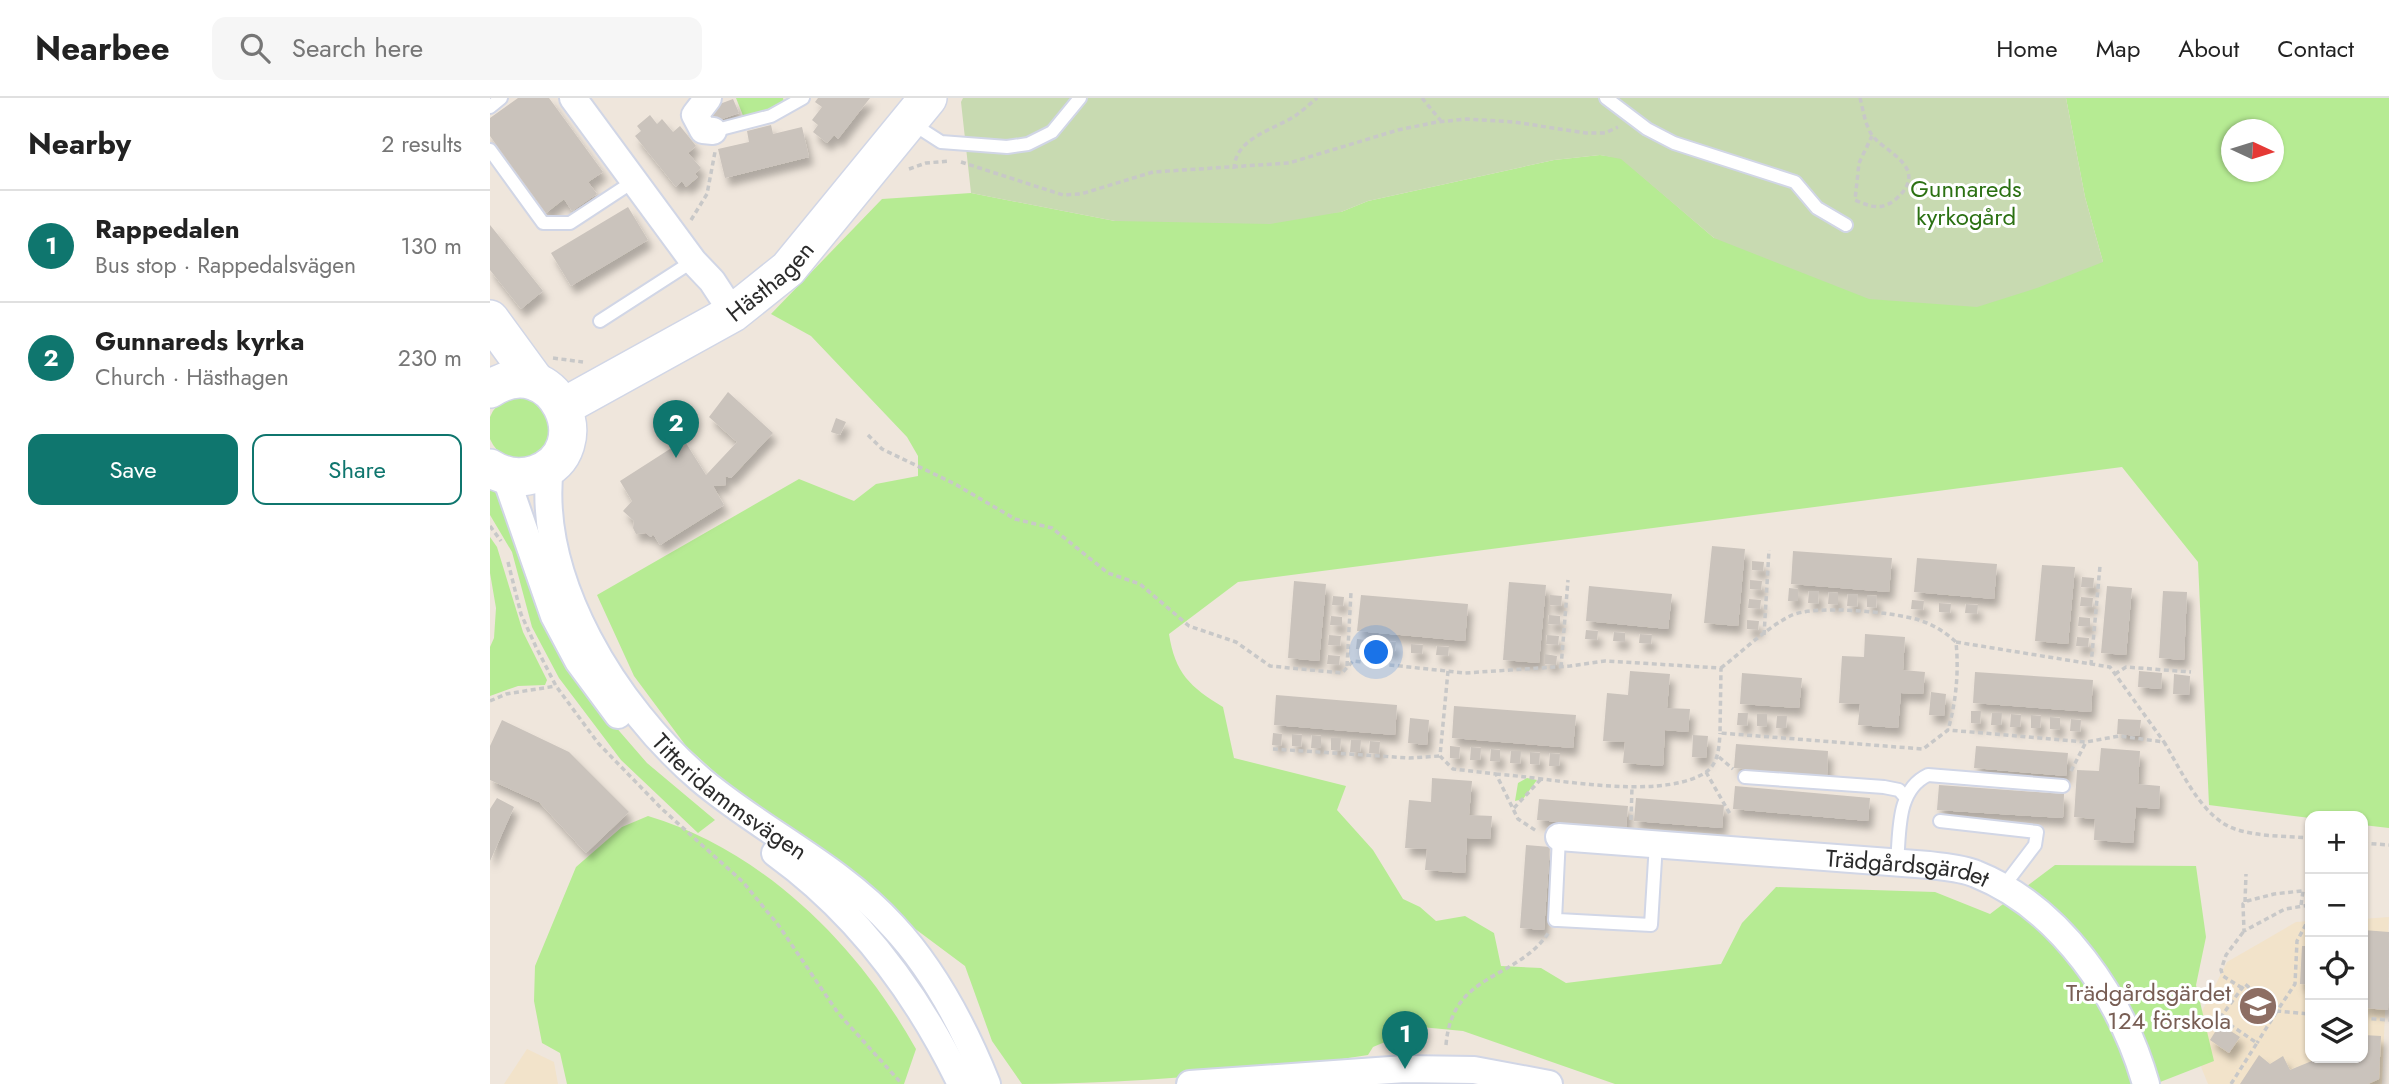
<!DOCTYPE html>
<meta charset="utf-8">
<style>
:root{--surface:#fff;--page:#f6f6f6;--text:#222;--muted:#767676;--line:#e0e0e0;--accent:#0f766e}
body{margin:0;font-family:Jost,sans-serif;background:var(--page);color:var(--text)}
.controls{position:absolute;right:21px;bottom:21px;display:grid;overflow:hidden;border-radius:14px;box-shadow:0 2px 5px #0004}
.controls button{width:63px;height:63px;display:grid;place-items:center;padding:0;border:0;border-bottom:2px solid var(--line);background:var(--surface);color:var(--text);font:35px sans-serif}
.compass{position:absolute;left:1731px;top:21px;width:63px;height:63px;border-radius:50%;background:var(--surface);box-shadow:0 2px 5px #0004;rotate:94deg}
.you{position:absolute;left:887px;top:555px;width:24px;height:24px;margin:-18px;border:5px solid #fff;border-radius:50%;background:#1a73e8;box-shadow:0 0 0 10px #1a73e833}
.badge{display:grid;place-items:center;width:46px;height:46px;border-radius:50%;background:var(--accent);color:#fff;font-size:23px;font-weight:700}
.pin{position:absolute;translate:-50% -58px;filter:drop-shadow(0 2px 4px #0008)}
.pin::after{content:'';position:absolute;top:37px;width:24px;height:21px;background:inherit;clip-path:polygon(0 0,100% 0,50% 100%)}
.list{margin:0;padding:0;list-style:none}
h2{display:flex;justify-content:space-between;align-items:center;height:91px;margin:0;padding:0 28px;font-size:30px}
h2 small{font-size:23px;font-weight:400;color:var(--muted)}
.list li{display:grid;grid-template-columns:46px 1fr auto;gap:21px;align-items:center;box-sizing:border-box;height:112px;padding:0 28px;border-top:2px solid var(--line)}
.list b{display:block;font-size:26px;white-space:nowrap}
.list p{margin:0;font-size:23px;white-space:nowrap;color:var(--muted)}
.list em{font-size:23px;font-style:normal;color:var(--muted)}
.actions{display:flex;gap:14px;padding:21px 28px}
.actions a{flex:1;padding:16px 0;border:2px solid var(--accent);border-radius:14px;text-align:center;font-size:24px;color:var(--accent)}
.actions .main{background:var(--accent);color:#fff}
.icon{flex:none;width:38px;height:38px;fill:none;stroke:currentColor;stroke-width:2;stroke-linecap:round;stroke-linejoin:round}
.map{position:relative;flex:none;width:1899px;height:986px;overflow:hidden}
header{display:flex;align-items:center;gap:42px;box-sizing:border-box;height:98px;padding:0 35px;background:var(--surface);border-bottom:2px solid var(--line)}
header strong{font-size:33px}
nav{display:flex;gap:38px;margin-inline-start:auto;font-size:24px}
.search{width:490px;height:63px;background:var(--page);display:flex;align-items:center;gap:18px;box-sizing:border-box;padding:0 24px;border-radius:14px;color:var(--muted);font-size:26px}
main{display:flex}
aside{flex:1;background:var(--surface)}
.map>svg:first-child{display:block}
</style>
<header>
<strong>Nearbee</strong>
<div class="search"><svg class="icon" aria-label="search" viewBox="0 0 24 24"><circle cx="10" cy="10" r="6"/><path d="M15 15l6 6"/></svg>Search here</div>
<nav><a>Home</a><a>Map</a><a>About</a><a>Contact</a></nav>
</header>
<main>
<aside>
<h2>Nearby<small>2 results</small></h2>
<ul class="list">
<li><span class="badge">1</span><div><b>Rappedalen</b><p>Bus stop · Rappedalsvägen</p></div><em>130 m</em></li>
<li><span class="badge">2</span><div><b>Gunnareds kyrka</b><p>Church · Hästhagen</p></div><em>230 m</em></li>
</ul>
<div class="actions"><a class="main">Save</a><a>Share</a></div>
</aside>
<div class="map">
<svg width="1899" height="986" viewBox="0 0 1899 986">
<defs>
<filter id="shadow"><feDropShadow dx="4.5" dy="8" stdDeviation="3.5" flood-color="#0004"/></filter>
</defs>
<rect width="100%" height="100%" fill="#efe6dc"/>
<path fill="#f2e3ca" d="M1899,819L1892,986H1718L1699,939L1737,864L1806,824L1820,823V960H1873V821Z
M37,951L64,964L68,986H14Z"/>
<path fill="#b6eb93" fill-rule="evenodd" d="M246,0H293L294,5L254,20Z
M1576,0H1899V730L1873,727V718L1820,720L1719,707L1708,464L1632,369L748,484L679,536C685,575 700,589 733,609L744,660L856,688L847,712L883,752L913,801L930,809L946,823L975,818L1004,835L1011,868L1051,870L1076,885L1231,866L1252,825L1286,789L1445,794L1500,816L1565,767L1706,768L1716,839L1706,887L1724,963L1665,986H1125L973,933L931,929L883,949L878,957C764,975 647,986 532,986L502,943L475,868L271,716L196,648L144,578L107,497L309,381L364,403L386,386L428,378V358L417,339L321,238L281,216L392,101L481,95L625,123L851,114L878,103L1064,62L1110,57L1131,60L1224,140L1613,164L1595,99ZM1742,32H1784V74H1742Z
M-2 330a31 31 0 1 1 62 0a31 31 0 1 1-62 0Z
M0,382L104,604L157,665L225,722L208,735L131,662L69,580L42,529L22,454L0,417Z
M0,439L7,449L33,534L57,582L55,587L28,588L0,598V549L4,540L6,510L0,475Z
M1037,680L1047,682L1033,701L1025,703L1028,685Z
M158,718C274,753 368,847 426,951L414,986H77L70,955L52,945L44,903L45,868L86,769L132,729Z"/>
<path fill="#c8dab1" d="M473,0H1576L1595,99L1613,164L1547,190L1487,209L1379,201L1224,140L1131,61L1110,57L1064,62L878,103L851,114L780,126L625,123L481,95L471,4Z"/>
<path fill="#cac3bc" filter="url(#shadow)" d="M28,0H59L113,74L98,84L107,96L82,113L74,101L56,115L0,38V20Z
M328,0H380L348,41L344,37L337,45L323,34L328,27L322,22L332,9L325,4Z
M243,1L249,15L224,24L219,10Z
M160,17L167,26L172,21L183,34L190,28L206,48L198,55L211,70L205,76L208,79L196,89L192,83L186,89L145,38L151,33L147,28Z
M281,27L283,36L312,29L319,59L235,80L228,51L259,44L257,33Z
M138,109L158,142L81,188L61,155Z
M0,127L53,193L31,211L0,172Z
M238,294L283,335L241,380L235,378L236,387L223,388L234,407L170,447L163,436L161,439L156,435L146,436L143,430L144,423L133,413L142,403L130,383L194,342L216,377L247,344L219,319Z
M346,320L356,324L350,337L341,334Z
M1222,448L1255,451L1248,528L1214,525Z
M1303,453L1402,460L1399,494L1301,486Z
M1427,460L1507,466L1504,501L1424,494Z
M1262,463L1274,464L1273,473L1262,472Z
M1552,467L1585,469L1578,546L1545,543Z
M1592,479L1604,480L1603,490L1591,489Z
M1260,482L1272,483L1271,492L1260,491Z
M804,483L836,486L829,563L798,560Z
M1019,484L1056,487L1049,565L1013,562Z
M1099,488L1182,496L1178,531L1096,523Z
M1617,488L1642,490L1636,557L1611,555Z
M1299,490L1308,491V503H1298Z
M1319,493H1329L1328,506L1318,505Z
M1673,493L1697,494L1694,562L1669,560Z
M1339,494L1348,495V507L1338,506Z
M1358,496H1368L1367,509L1357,508Z
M871,497L978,506L975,543L867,533Z
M1060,497L1072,498L1071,508L1060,507Z
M1377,497L1387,498L1386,510L1377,509Z
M843,498L854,499L853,508L842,507Z
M1591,499L1603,500L1602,509L1590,508Z
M1259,501L1271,502L1270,511L1258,510Z
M1422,502L1434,503L1433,512L1421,511Z
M1449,505L1461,506L1460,515L1449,514Z
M1476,506L1488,507L1487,516L1475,515Z
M1059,517L1070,518V527L1058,526Z
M841,518L852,519V528L840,527Z
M1589,519L1600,520V529L1588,528Z
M1257,522L1269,523L1268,532L1257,531Z
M1096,532L1108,533L1107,542L1095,541Z
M1124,534L1135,535V544L1123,543Z
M1150,536L1162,537L1161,546L1149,545Z
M1375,536L1415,539L1413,572L1435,574L1433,596L1411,595L1408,630L1368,627L1370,606L1349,605L1352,558L1374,559Z
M839,537L851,538L850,548L838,547Z
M1057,537L1069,538L1068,547L1056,546Z
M1587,539L1599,540L1598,549L1586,548Z
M867,541L879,542L878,552L866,551Z
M895,543L906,544L905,553L894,552Z
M921,546L933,547L932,556L921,555Z
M947,548L959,549L958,558L946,557Z
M1055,556L1067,558L1066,567L1055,566Z
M838,557L850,558L849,567L837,566Z
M1140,573L1180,576L1177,610L1200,611L1198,634L1175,632L1173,668L1133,665L1135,644L1113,643L1117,595L1138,597Z
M1649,573L1672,575L1671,591L1648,589Z
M1485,574L1603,582L1601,614L1483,605Z
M1252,575L1312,580L1309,610L1250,606Z
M1684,576L1700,578L1699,597L1683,596Z
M1441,594L1456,596L1454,618L1439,617Z
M786,597L907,607L905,637L784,627Z
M964,608L1086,617L1083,650L962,640Z
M1481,613H1491L1490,626L1481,625Z
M1248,615H1258L1257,628L1247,627Z
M1502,615H1512L1511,627H1501Z
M1267,616H1277V629L1267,628Z
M1521,616L1531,617L1530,629H1520Z
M1541,617L1551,618L1550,630H1541Z
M1287,618H1297L1296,630H1286Z
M1560,619L1570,620V632L1560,631Z
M920,620L939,622L937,647L918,645Z
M1581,621L1591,622L1590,634L1580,633Z
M1628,621L1651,622L1649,638L1627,636Z
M12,622L79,654L139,714L96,755L49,704L0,682V648Z
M783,635L792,636L791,648L782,647Z
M802,636L812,637L811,649L802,648Z
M822,637L831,638V650H821Z
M1203,637L1218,638L1216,660L1202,659Z
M841,640H851L850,653L841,652Z
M861,642H871L870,654H860Z
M880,643L890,644L889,656L879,655Z
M1246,646L1338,653L1337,678L1244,670Z
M960,648L970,649L969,661L960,660Z
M1486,648L1578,655L1576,678L1484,670Z
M981,649L991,650L990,662H980Z
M1611,650L1650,653L1648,686L1670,688L1669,711L1646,709L1643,745L1604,742L1605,721L1584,719L1587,672L1609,673Z
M1001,651L1010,652V664L1000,663Z
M1021,653H1031L1030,666L1020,665Z
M1040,654L1050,655L1049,667L1040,666Z
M1060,655L1070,656L1069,668H1059Z
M942,680L982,683L979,717L1002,718L1000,741L977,740L975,775L935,772L937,751L915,750L919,702L941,704Z
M1449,687L1574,696L1573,720L1447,712Z
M1245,688L1380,700L1378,723L1243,711Z
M7,700L24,709L0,763V711Z
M1146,700L1234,707L1232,730L1144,723Z
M1049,701L1138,708L1136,730L1047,722Z
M1036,747L1060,749L1054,832L1030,830Z
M1873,832L1899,834L1898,912L1873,910Z
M1812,848H1820V887L1810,886Z
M1730,926L1750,939L1739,955L1720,942Z
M1873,937L1891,938L1889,981L1878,986H1750L1769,957L1780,966L1793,958L1800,972L1829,960H1873Z"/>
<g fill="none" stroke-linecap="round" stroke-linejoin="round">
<g stroke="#d1d6e6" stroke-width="16">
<path id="lane" d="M1116,0L1157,31L1184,45L1305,84L1327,110L1356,127
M0,9L11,0
M423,26L451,44L517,49L538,46L562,34L590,0
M223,33L281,18L313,0
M0,52L53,125H80L144,83
M110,223L203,163
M1255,679L1394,689L1409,692L1416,700
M1450,723L1547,734L1545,747L1513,789
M1069,739L1065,822H1068L1161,827L1166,745
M1407,764C1410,734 1406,692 1438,677L1573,688"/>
</g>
<g stroke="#d1d6e6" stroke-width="30">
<g id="street">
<path d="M83,0L203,163L222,183L243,215"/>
<path d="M218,0L205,17L213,32L223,33"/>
<path id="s1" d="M60,368C46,482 126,609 210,681C271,733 349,768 403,828C445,873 474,929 497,986"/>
<path d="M15,377L64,518L88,563L128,617"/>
<path id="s2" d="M1069,739L1439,767C1454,769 1472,770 1486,776C1571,810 1632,901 1656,986"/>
<path d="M285,755C368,815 427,895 471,986"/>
<path d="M700,986L915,971L984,972L1059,986"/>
</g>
</g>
<g stroke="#d1d6e6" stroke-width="40">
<g id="secondary">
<path d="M0,221L46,284"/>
<path d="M0,291C64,249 112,352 46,376C30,381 14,379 0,370"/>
<path id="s3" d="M73,309L243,215L298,171L438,0"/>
</g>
</g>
<path stroke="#c8c8c8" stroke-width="3.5" stroke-dasharray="5 3.5" stroke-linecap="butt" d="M932,0L951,23
M1370,0C1373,11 1375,27 1382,37C1392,53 1442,69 1406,101C1392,113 1381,109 1365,102L1369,65L1382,38
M471,64L573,97L591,96L663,74L799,65L908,32L947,24L977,21L1024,24L1096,35H1115L1128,29
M419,71L436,65L460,63
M744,71C745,40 783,32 805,18C812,13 820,6 827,0
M201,122L217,96L225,54
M63,260L93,264
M378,337L392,351L465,386L525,421L562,430L618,475L650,486L699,528L746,544L780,568L852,575L863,563L975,575L1080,568L1115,563L1231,570L1230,635L1433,651L1458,632L1596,644L1629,638L1674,644C1691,672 1712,720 1745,731C1769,739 1796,738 1820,740
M0,428L11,443
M18,464L31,516L46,549L66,588L108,645L172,711L253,784L289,828L348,915L412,986
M1274,537L1279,452
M1466,544L1620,569L1674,644
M1601,567L1610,468
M857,568L861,494
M1071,569L1078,482
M1231,570C1253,553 1275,531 1300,518C1324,506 1403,514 1429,522C1444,527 1455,534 1466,544C1469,574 1466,604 1458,632
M958,573L950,658L963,671L1006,676L1028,721L1048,734
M1625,576L1636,569L1701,574
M0,603L16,596L66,588
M783,651L919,660L950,658
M1229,659L1243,671
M1581,673L1596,644
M1216,674L1240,716
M1006,676C1061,680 1164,702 1211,677C1228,669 1229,652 1230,635
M1024,710L1053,679
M1141,722L1142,689
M1873,745L1899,747
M1820,792L1784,796L1757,803L1753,806L1754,833L1795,811L1820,807
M1755,804L1756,776
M1811,807L1813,793
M1820,819L1807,843L1805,886L1787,913L1820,916
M1752,890L1733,878L1731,872L1736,857L1754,833
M1873,920L1899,922
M956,947C962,873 1027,883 1059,834
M1741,986L1767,945L1730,920L1755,886L1787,913L1767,945"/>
<use href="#lane" stroke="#fff" stroke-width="12"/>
<use href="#street" stroke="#fff" stroke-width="26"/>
<use href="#secondary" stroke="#fff" stroke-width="37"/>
</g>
<defs>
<g id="school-disc" transform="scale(2.0125)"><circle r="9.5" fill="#8d6e63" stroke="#fff"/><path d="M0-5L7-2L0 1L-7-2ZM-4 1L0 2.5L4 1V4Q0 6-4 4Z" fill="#fff"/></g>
</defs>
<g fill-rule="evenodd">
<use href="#school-disc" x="1768" y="908"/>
</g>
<g text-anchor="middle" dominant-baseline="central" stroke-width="6" stroke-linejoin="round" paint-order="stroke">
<g font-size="24" fill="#2c7113" stroke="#fff">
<text x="1476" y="90">Gunnareds<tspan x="1476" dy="28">kyrkogård</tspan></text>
</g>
<g font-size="24" fill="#2b2b2b" stroke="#fff">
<text stroke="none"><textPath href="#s3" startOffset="243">Hästhagen</textPath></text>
<text stroke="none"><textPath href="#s1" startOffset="394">Titteridammsvägen</textPath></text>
<text stroke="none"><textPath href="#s2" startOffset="350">Trädgårdsgärdet</textPath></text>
</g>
<g font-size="24" fill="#785e54" stroke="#fff" text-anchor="end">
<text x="1741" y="894">Trädgårdsgärdet<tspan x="1741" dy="28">124 förskola</tspan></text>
</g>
</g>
</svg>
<div class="controls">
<button>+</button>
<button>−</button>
<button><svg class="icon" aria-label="locate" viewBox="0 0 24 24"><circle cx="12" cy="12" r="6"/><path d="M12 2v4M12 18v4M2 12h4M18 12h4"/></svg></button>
<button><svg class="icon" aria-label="layers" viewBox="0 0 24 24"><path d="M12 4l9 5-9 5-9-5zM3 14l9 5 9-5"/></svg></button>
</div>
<svg class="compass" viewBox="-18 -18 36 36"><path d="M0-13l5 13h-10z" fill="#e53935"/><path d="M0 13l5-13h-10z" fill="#767676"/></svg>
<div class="you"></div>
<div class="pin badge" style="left:915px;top:971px">1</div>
<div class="pin badge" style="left:186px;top:360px">2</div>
</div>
</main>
